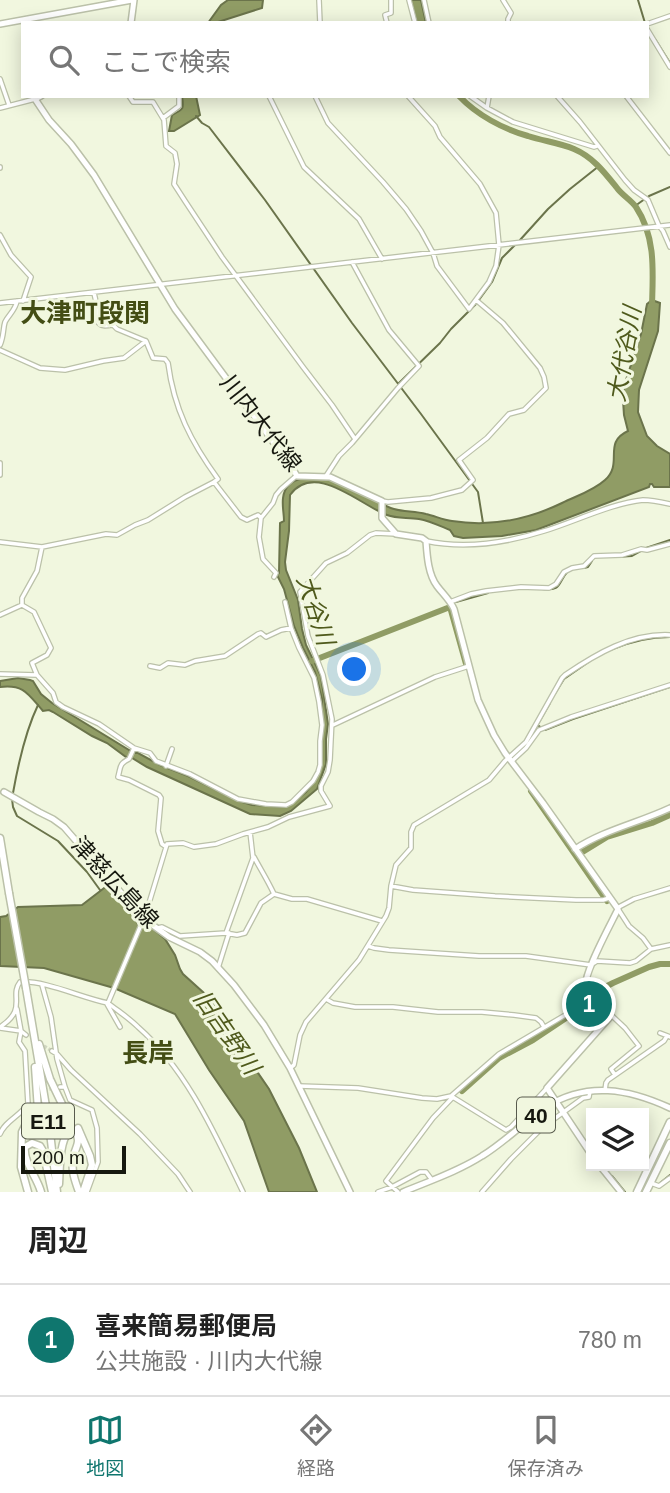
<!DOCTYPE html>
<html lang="ja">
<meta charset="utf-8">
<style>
:root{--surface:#fff;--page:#f6f6f6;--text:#222;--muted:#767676;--line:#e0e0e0;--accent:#0f766e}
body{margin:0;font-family:Helvetica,"Noto Sans JP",sans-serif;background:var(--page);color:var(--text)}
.controls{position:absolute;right:21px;bottom:21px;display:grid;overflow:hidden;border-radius:0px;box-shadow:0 4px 18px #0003}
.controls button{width:63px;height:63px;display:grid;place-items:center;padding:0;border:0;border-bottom:2px solid var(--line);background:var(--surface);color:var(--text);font:35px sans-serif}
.scale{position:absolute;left:21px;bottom:18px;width:105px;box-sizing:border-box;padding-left:7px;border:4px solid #16180f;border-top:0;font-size:19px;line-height:24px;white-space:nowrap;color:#16180f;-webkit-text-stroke:5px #f1f7df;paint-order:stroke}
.you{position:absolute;left:355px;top:670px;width:24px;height:24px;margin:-18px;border:5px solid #fff;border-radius:50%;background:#1a73e8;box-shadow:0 0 0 10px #1a73e833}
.badge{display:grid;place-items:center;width:46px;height:46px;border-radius:50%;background:var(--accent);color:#fff;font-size:23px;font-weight:700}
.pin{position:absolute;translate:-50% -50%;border:4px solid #fff;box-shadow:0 2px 7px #0006}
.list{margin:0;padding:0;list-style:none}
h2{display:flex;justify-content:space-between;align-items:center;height:91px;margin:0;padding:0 28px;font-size:30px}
h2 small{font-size:23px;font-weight:400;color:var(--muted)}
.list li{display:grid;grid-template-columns:46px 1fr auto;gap:21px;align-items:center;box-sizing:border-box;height:112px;padding:0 28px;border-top:2px solid var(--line)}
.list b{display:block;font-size:26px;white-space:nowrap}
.list p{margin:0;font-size:23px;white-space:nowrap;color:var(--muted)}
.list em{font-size:23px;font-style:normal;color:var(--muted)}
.icon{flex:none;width:38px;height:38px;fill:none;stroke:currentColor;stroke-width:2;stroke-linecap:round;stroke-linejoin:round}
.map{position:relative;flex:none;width:670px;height:1192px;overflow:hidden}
.search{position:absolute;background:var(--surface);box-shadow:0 4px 18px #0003;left:21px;right:21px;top:21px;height:77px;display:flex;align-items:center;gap:18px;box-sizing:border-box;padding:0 24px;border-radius:0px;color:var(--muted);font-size:26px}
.sheet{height:203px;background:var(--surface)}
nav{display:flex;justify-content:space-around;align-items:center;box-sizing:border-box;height:98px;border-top:2px solid var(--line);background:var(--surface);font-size:19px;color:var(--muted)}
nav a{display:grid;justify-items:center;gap:4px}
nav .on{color:var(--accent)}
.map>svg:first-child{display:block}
</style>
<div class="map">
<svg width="670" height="1192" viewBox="0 0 670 1192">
<rect width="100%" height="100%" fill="#f1f7df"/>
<path fill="#909c65" stroke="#6b744b" stroke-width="2" d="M228,0H263L262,8L215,23H208L221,5Z
M411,0H421L426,23H417Z
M182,96H196L200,115L174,131H169L172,115C184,109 184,109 182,96Z
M652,300L660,303L658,331L639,390L638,412L647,436L657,446L670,454V487H654L652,484H650L649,487L536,530L502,536L463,538L454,536L450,530C440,526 430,521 419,519C408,517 397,519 387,515C360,505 315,461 290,495L289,531L285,562L286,570L298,600L302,629L306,645L321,676L328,724L326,739V764L317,789L291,811L280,816L250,814L147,767L132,758L126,757L107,743L92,736L53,712L49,710L43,711C28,694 24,684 0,687V681L18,678L30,680L33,681L41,694L52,703L134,753H138L160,765L188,776L239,801L252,805L285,807L290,805L306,792L315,780L321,766L322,756V699L315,672L303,648L294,626L284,589L277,575L279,573L280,523L284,521C284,514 282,506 283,498C286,473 317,476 335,481C347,486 358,492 370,497C378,501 385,507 394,509C404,512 415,511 426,514C435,516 443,520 452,521C490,527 527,520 562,503C576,496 593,491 605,480C624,463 602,443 628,431L624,415L623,400L624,386L641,334L647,304Z
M108,885C120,897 136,908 138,925L144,927L150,926L165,939L175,955L180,969L183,974L204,993L218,1008L234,1033L245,1054L269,1089L299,1148L317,1192H269L244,1121L209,1070L175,1014L114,988L44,968L0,966V917L6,916L18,907L82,905Z"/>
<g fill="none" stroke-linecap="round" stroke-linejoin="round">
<path stroke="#6b744b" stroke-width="2" d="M638,0L645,23
M655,39L670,63
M196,116L202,123L209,127L265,200L352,323L421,414L478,492L483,523
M635,206L649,196L670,187
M520,240L548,209L570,189L599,166
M399,383L440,343L451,329L476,304L492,282L502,258L516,244
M646,548L670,540
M616,557L632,556L641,551
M584,568L588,567L592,561
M542,589C563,591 557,583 568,571
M456,602L488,593
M610,650C629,642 650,637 670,637
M554,695L564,679L590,661
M539,726L545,730L573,719L670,687
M535,729L550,703
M514,756L527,743
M13,793C18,765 25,732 38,705
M12,799L13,807L17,816L58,841L87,872L100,890
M612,1176L625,1192
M660,1183L670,1175"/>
<path stroke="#909c65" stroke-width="6" d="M459,96C477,115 503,129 528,136C543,141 560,143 574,149C593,157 605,173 617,188C622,195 631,200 636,207C656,237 653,272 652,305
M312,661L450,607L466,664
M531,791L576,856L607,837L652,823L670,815
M576,856L607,901
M462,1091L499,1058L533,1040L569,1016L582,999L613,983L649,967L660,964H670"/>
<path stroke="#d0d6c0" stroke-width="3.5" stroke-dasharray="3.5 2" stroke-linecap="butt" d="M39,1043L52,1051
M33,1092L55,1088"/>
<g stroke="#bbc1a9" stroke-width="6">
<path id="minor" d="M319,0L320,23
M409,0L415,23
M424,0L429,23
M503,0L511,13L508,19V23
M387,23L385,15L391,13V0
M647,24L670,16
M647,29L670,67
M0,79L9,105
M129,96L133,102H153L164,120L166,146L175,153L177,164L174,184L185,201L222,257L303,367L332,405L355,439
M269,96L304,167L359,219L382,259
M315,96L328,123L383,182L406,209L421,231L433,253L437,266L469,309L489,282L496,266L499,245L496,213L480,184L440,137L435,126L408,96
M470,96L487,108L513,122L594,147L597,146
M557,96L580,122L625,180L634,190L648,200L659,226L663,231L670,247
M626,96L670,153
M0,108L35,99
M487,108L489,96
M163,118L179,106V96
M0,167V168
M0,235L11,255L31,277L23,301
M94,293L97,306V321C101,327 106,326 113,325L117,329L146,341L153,358L165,359L168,363C174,409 191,442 218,479L214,482L241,517L247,520L258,515L261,518
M0,303L670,225
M0,345C4,336 3,328 5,322C9,314 15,311 17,301
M0,350L40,368L65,370L103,361L124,358L146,341
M0,463V475
M326,476L339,456L352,443L398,388L419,366L389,330L352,262
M382,501L388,502L431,498L462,490L473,480L459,460L487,438L509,414L524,410L546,388L544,377L540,368L503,323L476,300
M426,541C464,549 506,543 544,531C574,522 612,503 643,500C652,500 661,502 670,504
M0,542L42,547L106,534L117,535L135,525L148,520L185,497L214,482
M274,577L276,573L263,559L259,537L261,518L273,503L276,495L281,489L296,476
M450,602L471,594L486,591L521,587L549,588L556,584L564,572L572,568L584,566L594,556L622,555L641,549L647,550L670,544
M22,605L34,612L51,648L47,655L32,663L37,675L53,693L56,702L63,707L99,724L134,748L150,753L156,761L190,774L238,799L266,804L286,805L292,802L313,781L318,772L320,765V741L322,725L319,702L314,678L299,648L291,628
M0,615L22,605V598L37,571L42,547
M150,666L160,668L168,663L185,665L195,661L225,656L258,634L261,633L266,637L281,630L291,628L285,602
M0,674L37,675
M333,725L435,677L469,666
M134,748L129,759C119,764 121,766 118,777L129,780L159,795L161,798L158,831L162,844L165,846
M512,761L526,748L539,730L571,717L670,685
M166,766L172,749
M254,857C261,870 268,881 274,894L292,899H307L382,921
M391,886L413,890L495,896L576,900H603L609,898
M617,908L634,899L670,888
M618,909L629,926L643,938L651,949
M158,928L162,927L180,936L226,933L253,858L250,832
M226,933L237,935L245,933L261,903L274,894
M368,946L374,948L389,950L479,956H526L591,965
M594,963L597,961L630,963L636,961L651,949L670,945
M218,968L229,933
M42,985L51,1017L57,1059L65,1087H60
M326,999L333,1003L355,1007H393L438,1012H482L514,1015L536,1018L541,1022L544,1027
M108,1003C118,1011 129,1018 138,1027C187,1070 215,1134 243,1192
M107,1004L120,1027
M609,1013L625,1028L639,1046L611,1069L615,1075
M0,1027C28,1009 9,996 20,982C45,980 82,998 108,1003L146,913L167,844L183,843L194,847L216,844L243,834L268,827L289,817L330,806L321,791V786L328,772L330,760L332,719L323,675L308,636L300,592L326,563L347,553L370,535L376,533L396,534
M0,1028L21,1031L26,1035
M660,1033L670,1037
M52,1051L57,1054L71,1070L140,1134L178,1174L190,1192
M290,1068L294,1065L300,1035L306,1022L359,960L386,916L389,908L391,886L396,865L411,848V832L414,825L489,780L505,761L526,742L562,678L565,675C596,654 631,633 670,635
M299,1086L358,1088L422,1098L437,1099L451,1096L506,1130L511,1127L547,1088
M65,1087L70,1100L92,1110L97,1128L98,1162L87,1192
M605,1090L606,1083L608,1080L664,1041L667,1036
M451,1096L499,1054L567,1014L571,1009L582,990L585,988
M0,1134C5,1121 20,1116 28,1104L25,1051L19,1042L21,1031L17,1009
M651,1183L659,1186L670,1178
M378,1192L392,1187L420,1172H426L432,1180
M398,1192L386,1181L433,1118L453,1097
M482,1192L511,1159L543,1127L583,1098L589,1097L590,1091"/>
</g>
<g stroke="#bbc1a9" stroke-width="8">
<path id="major" d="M131,23L134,0
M0,24L132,0
M41,96L35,99L49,120L71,144L94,175L175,309L291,466L297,476L330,477L382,501V518L396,534L422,538L426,541C427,555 428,574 437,586C443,594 450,600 454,609L478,700L494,735L505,753L543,803L618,909C612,922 580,979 586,990C591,997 603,1007 609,1013V1018L547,1088L591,1154
M4,792L39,812L53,819L64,827L143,918L169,937L200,952L212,961L234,985L264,1025L290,1068L350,1192
M575,849C604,830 638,823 670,808
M600,1166L621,1192
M403,1192C429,1181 457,1172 482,1156C505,1142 524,1122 546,1107C587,1081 629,1089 670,1108"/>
</g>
<g stroke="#bbc1a9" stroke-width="9">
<path id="highway" d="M0,838L9,893
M26,988L49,1124L57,1192
M39,1044L50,1079L62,1104
M78,1128L90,1156L92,1165L83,1192
M59,1184C60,1170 59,1141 69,1132H75C82,1141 75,1148 73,1158C71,1170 75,1181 79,1192
M28,1192L21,1167L22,1132L25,1126L37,1120L38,1110L35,1067
M41,1192C37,1177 23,1162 25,1147L32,1143L40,1146L43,1151L52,1192
M637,1192L670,1122
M646,1192L670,1143"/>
</g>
<use href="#minor" stroke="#fff" stroke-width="3.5"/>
<use href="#major" stroke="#fff" stroke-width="5"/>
<use href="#highway" stroke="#fff" stroke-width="6"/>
<g stroke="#bbc1a9" stroke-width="9" stroke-linecap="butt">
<path id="highway-bridge" d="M9,893L26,988"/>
</g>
<use href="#highway-bridge" stroke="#fff" stroke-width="6"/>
</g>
<g text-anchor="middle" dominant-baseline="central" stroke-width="6" stroke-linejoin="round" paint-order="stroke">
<g fill="#f1f7df" stroke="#585b4d" stroke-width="2">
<rect x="517" y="1097.5" width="38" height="35" rx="5"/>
<rect x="22" y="1103.5" width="52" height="35" rx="5"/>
</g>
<g font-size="21" font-weight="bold" fill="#16180f">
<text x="536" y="1115">40</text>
<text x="48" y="1121">E11</text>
</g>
<g font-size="23" fill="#16180f" stroke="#f1f7df">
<text transform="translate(261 423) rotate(52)">川内大代線</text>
<text transform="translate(115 882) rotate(47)">津慈広島線</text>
</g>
<g font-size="24" font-style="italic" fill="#4f5a1c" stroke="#f1f7df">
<text transform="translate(624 354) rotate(-80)">大代谷川</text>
<text transform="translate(316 610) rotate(72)">大谷川</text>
<text transform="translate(227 1032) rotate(55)">旧吉野川</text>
</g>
<g font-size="26" font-weight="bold" fill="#434d14" stroke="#f1f7df">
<text x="85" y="313">大津町段関</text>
<text x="148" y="1053">長岸</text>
</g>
</g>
</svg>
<div class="controls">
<button><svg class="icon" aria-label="layers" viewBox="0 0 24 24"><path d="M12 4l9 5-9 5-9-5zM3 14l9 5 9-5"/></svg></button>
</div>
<div class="scale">200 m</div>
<div class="you"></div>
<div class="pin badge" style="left:589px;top:1004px">1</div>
<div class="search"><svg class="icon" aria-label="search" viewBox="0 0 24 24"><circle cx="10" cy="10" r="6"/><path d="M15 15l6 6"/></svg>ここで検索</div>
</div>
<section class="sheet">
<h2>周辺<small></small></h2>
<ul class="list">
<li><span class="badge">1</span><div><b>喜来簡易郵便局</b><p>公共施設 · 川内大代線</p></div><em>780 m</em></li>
</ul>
</section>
<nav>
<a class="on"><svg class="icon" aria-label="map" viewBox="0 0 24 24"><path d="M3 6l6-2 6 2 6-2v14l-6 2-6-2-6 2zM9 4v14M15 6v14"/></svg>地図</a>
<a><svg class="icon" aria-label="directions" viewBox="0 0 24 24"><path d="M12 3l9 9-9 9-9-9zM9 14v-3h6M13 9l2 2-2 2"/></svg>経路</a>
<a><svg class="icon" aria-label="saved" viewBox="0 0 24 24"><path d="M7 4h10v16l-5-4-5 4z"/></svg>保存済み</a>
</nav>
